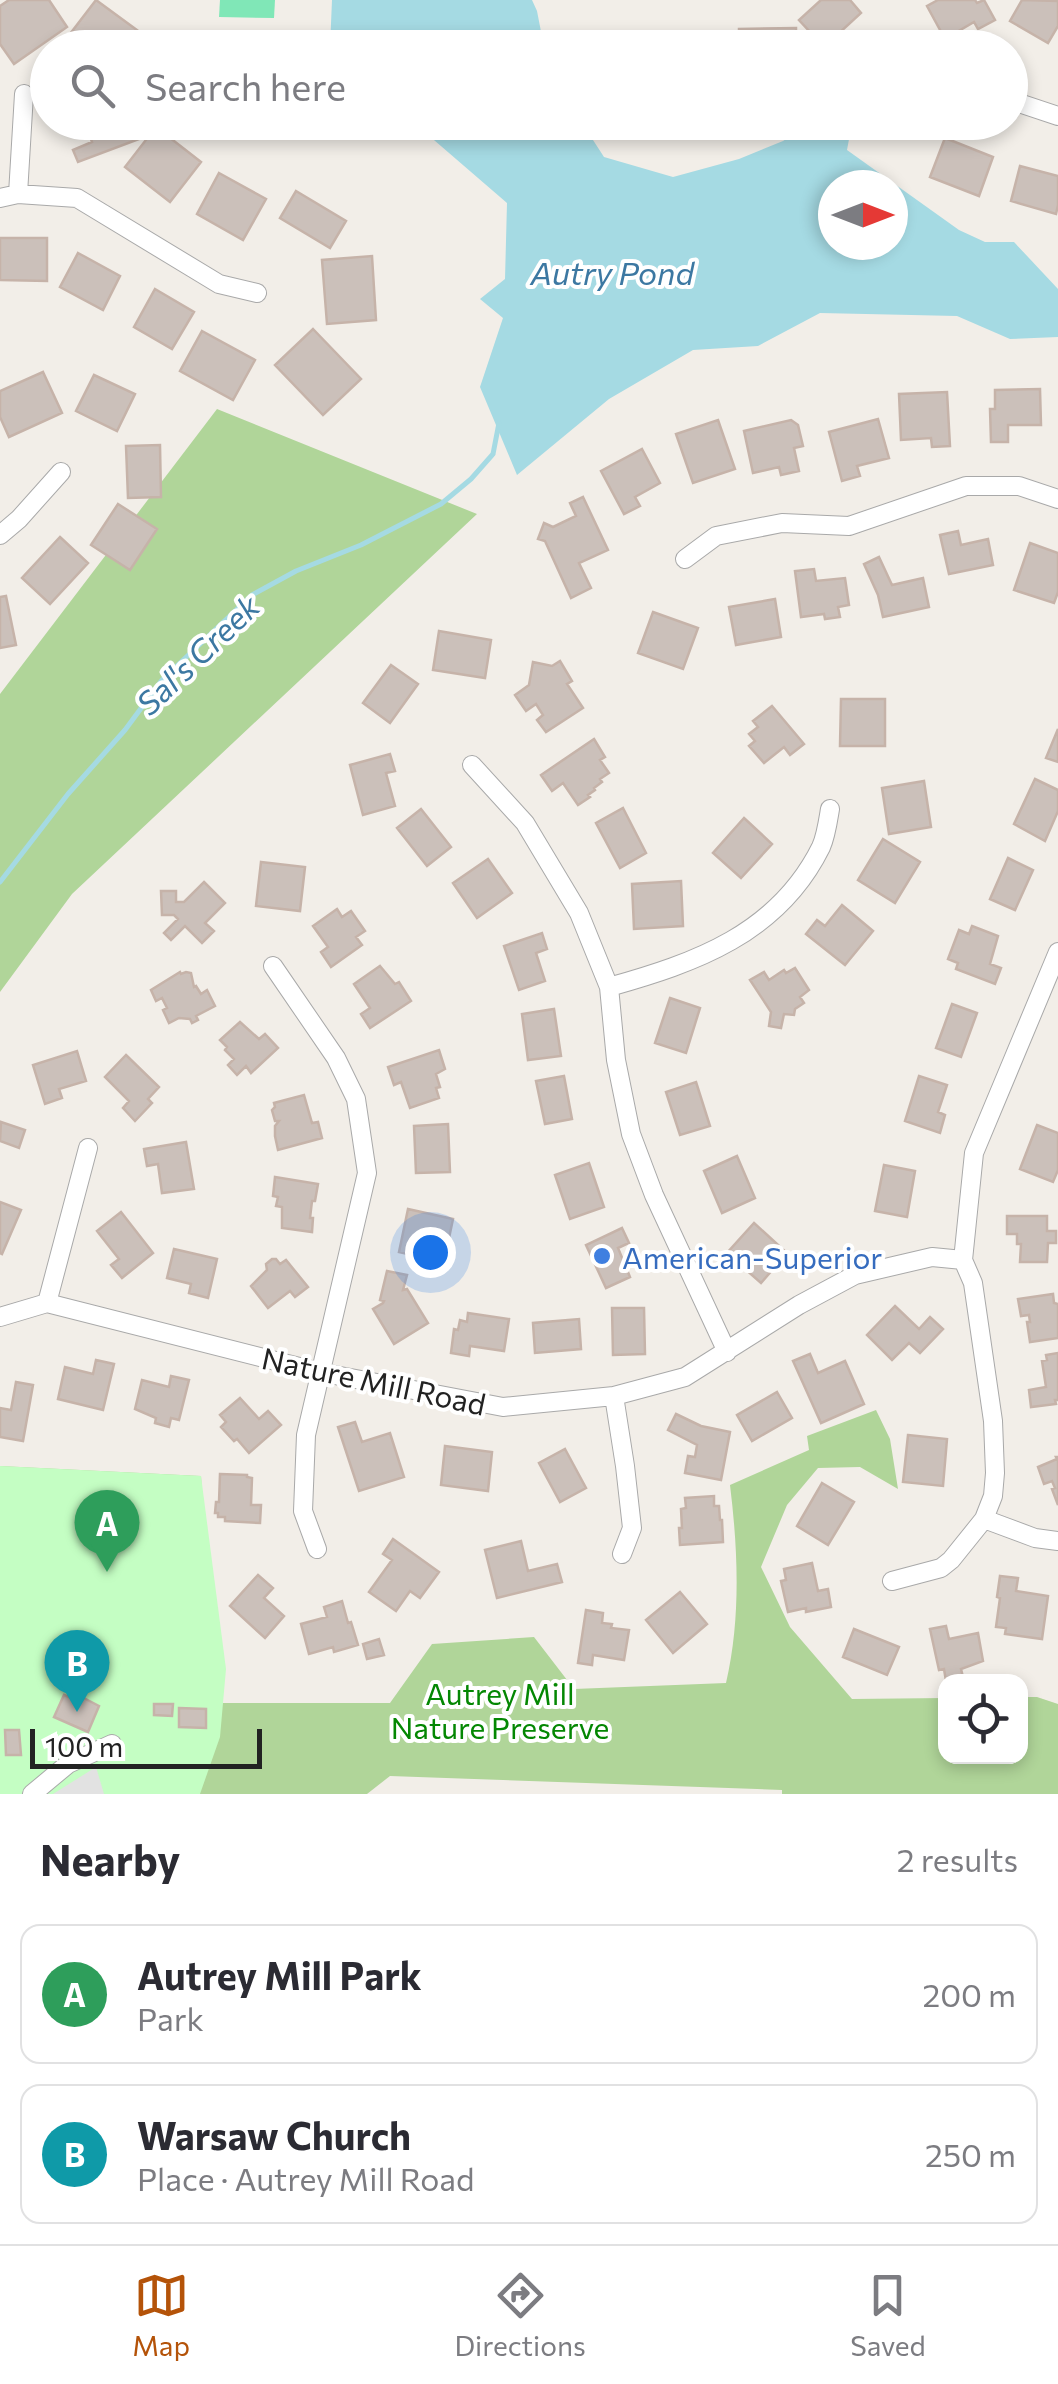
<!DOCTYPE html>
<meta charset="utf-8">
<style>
:root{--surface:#fff;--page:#f7f7f7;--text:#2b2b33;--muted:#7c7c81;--line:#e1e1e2;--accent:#b45309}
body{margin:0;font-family:Commissioner,sans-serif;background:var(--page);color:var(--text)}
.controls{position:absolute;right:30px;bottom:30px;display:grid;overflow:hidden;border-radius:20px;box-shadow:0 5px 15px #0003}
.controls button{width:90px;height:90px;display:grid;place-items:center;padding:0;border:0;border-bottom:2px solid var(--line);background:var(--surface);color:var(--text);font:50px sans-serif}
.compass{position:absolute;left:818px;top:170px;width:90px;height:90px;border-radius:50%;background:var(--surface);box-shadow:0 5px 15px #0003;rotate:90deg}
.scale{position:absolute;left:30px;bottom:25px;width:232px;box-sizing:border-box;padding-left:10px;border:5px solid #222;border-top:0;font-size:28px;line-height:35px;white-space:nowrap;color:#222;-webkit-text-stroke:8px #fff;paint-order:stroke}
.you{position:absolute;left:430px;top:1252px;width:35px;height:35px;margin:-25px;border:8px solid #fff;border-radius:50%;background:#1a73e8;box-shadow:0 0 0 15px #1a73e833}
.badge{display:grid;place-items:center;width:65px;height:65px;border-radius:50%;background:var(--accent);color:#fff;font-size:32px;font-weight:700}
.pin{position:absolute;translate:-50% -82px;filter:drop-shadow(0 2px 5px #0008)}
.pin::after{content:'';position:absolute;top:52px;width:35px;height:30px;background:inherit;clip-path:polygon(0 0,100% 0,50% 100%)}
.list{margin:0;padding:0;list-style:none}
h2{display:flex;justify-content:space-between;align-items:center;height:130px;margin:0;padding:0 40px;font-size:42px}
h2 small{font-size:32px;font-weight:400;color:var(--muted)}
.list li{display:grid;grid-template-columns:65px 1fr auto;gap:30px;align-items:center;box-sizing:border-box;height:140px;margin:0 20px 20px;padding:0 20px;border:2px solid var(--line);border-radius:20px}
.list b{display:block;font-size:38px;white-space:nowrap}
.list p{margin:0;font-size:32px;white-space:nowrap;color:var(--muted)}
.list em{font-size:32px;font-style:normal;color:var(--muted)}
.icon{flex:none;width:55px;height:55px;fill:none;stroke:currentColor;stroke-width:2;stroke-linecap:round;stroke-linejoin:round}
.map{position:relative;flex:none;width:1058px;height:1794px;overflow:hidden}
.search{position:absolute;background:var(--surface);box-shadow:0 5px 15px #0003;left:30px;right:30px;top:30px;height:110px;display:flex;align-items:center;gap:25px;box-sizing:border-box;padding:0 35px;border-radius:55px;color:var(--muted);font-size:38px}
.sheet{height:450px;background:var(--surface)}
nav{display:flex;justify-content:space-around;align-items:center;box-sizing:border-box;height:140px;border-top:2px solid var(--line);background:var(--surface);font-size:28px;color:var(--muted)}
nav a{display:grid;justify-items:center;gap:5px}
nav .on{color:var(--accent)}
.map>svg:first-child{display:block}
</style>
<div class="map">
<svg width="1058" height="1794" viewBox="0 0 1058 1794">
<rect width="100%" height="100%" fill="#f2eee8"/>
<path fill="#b0d599" d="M217,409L477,514L72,894L0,992V694Z
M876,1410L890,1439L898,1489L860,1467L818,1468L787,1505L761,1567L790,1627L852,1699L945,1698L946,1756H1020L1021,1697H1037L1058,1704V1794H782V1790L390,1776L367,1794H0V1466L201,1476L215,1703H390L432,1644L534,1637L574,1689L726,1683C741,1619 738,1550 730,1485L809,1450L807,1436Z"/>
<path fill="#c4fec3" d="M0,1466L201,1476L226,1669L220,1737L200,1794H0Z"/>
<path fill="#80e7b7" d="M220,0H275L274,18L219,17Z"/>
<path fill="#e2e2e2" d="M96,1767L104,1794H53Z"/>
<path fill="#a5dae3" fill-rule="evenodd" d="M332,0H532L537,11L544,47H330Z
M408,123H582L604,157L673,177L739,159L783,141L812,123H852L847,150L959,230L985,242H1014L1058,289V337L1010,339L957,316L820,313L758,346L693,350L609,399L517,475L480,387L503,318L480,299L505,279L507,203L427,134ZM833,185H893V245H833Z"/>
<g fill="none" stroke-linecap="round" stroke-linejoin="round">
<path stroke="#a5dae3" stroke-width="5" d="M493,454L499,423
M0,882L68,794L125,730L162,680L252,595L296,571L361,545L441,504L471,479L493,454"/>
</g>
<path fill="#cbc0ba" stroke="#c6b3a9" stroke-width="2.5" d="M9,0H49L67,27L14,64L0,44V6Z
M96,0L141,33L130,48H69L63,43Z
M821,0H850L861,13L824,47L799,20Z
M938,0H975L977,3L984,0L995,20L978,29L974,22L945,39L927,6Z
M1022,0L1058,1V26L1048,43L1010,21Z
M796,28V48H739V29Z
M85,122H133L139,139L78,162L73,150L92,142Z
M156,127L201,162L170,202L125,167Z
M945,138L993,157L979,196L930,177Z
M1020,166L1058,176V205L1056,214L1011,201Z
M219,173L266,199L243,240L197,214Z
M296,191L346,221L330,248L280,218Z
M0,238H47V281L0,280Z
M78,253L120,276L103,310L60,287Z
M372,256L376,320L327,324L322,260Z
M155,289L194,312L172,349L134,327Z
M313,329L361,379L323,415L275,365Z
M202,331L255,360L233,400L180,371Z
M43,372L62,413L9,437L0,417V391Z
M94,375L135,394L117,431L76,411Z
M1040,389L1041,425H1008V442H991L990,409H995V390Z
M947,392L950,446L932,447L931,438L901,440L899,394Z
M878,419L889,458L857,466L860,476L842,481L829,432Z
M718,420L735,469L693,483L676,434Z
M791,420L798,425L803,446L794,448L799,471L781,475L779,467L753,473L744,431Z
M160,445L161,497L128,498L126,446Z
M642,449L660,483L635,497L640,506L624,514L601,471Z
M583,497L608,550L579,563L591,588L571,598L545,541L538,539L544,523L553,527L576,516L570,503Z
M118,504L157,529L130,570L91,545Z
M958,531L961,545L988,539L993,565L949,574L940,535Z
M60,537L88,563L50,604L22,578Z
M1030,543L1058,553V592L1054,603L1014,590Z
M879,557L892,585L923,578L929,607L883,617L878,595L864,564Z
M814,569L816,581L845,578L849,605L838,607L840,617L825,619L824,614L801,617L795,571Z
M6,596L16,645L0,648V597Z
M775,599L781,637L736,645L729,607Z
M653,612L698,628L683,669L638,653Z
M439,631L491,640L485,678L433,670Z
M560,661L572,681L567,684L583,708L546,732L537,720L543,715L536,704L526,711L515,695L529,685L533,662L552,666Z
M391,665L418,684L390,723L363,703Z
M841,699H885V746H840Z
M772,706L804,744L790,755L784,747L764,763L749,746L755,741L749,734L758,727L753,721Z
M1058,729V762L1046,758Z
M594,739L605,757L600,760L609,773L600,779L602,782L594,788L595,790L588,795L590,797L578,805L563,783L552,791L541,775Z
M390,754L395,771L386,773L395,806L363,815L350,765Z
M1035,779L1058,790V811L1045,841L1014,824Z
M924,781L931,827L889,834L882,788Z
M623,808L646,853L620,868L596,823Z
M421,809L451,847L427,866L397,828Z
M744,818L772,844L741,878L713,853Z
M883,839L920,862L895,903L858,880Z
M1008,858L1033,870L1015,910L990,899Z
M488,859L512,893L477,918L453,883Z
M261,862L305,867L300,911L256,906Z
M681,881L683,926L634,929L632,884Z
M204,882L225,903L205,923L214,931L202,943L185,926L171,940L164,933L178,919L174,915H162L161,891H176V902H184Z
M842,905L873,931L845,965L806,934L817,920L825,926Z
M337,909L342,917L351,911L365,931L356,937L362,945L331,967L321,952L328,947L313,926Z
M972,926L998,936L990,964L1001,968L995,984L956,969L958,963L948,959L959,930L969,934Z
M542,933L547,949L536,953L545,981L519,990L504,946Z
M380,966L395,984L399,982L411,1001L370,1028L361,1014L370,1008L354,984Z
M795,968L809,990L800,997L804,1003L795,1009L794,1015L784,1014L781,1028L769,1026L771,1012L750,980L764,972L769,980L784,970L786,973Z
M180,972L181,974L186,972L191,973L194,987L196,986L201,994L207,990L215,1006L196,1016L198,1020L192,1023L190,1019L179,1018L169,1023L163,1010L167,1008L162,998L156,1001L151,990Z
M670,998L700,1008L686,1053L655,1043Z
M952,1004L977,1013L961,1057L936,1048Z
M554,1009L561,1056L528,1060L522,1014Z
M240,1022L259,1039L265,1034L278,1048L251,1073L246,1066L237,1075L228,1065L234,1059L225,1050L227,1047L220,1040Z
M439,1050L445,1069L436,1074L440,1087L436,1088L439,1098L410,1108L401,1082L394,1085L388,1067Z
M77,1051L86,1081L59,1089L62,1098L45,1104L33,1065Z
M126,1055L159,1087L148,1099L152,1103L135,1121L123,1108L129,1101L105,1077Z
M564,1076L572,1119L545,1124L536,1081Z
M919,1076L947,1085L938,1112L945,1115L940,1133L905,1121Z
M696,1082L710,1126L680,1135L666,1092Z
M304,1095L312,1123L318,1122L322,1138L278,1150L275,1136V1126L279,1121H275L272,1110L275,1107L274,1103Z
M1,1122L25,1130L19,1148L0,1141Z
M448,1124L450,1172L416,1173L414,1126Z
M1037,1125L1058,1133V1170L1053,1182L1020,1169Z
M186,1142L194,1189L162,1193L158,1164L147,1166L144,1149Z
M737,1156L755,1198L722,1213L704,1171Z
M589,1163L604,1207L570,1219L555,1175Z
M884,1165L915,1171L907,1217L875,1211Z
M275,1177L318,1184L315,1201H312L310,1218H313L312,1232L282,1228V1207L276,1206L278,1197L273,1196Z
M0,1202L21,1210L2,1254L0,1253Z
M408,1209L453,1219L444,1262L399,1252Z
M121,1212L153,1253L122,1278L111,1265L119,1259L97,1231Z
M1007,1216H1047V1231H1056V1243H1048L1047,1262H1020L1021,1244H1017V1234H1007Z
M754,1223L787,1253L761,1283L727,1253Z
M622,1228L629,1243L618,1248L630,1277L606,1288L586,1245Z
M174,1249L217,1259L208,1298L189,1293L191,1284L167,1278Z
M272,1259H276L280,1264L286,1260L308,1287L295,1297L290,1291L268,1308L251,1286L267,1270L266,1264Z
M387,1271L407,1275L403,1290L407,1289L428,1323L394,1344L373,1309L383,1303L384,1301L380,1300Z
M1053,1294L1054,1303L1058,1304V1338L1030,1342L1027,1322H1030L1029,1315L1021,1316L1018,1299Z
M895,1306L919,1329L930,1317L943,1329L920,1353L909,1343L892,1360L867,1335Z
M612,1308H644L645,1354L613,1355Z
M468,1313L509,1319L504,1351L470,1346L469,1356L451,1353L454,1329L458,1330L460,1320L467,1322Z
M579,1319L581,1349L535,1353L533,1323Z
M1058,1353V1400H1055L1056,1404L1031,1407L1029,1390L1046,1387L1042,1361L1047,1360L1046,1355Z
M810,1354L818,1373L845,1361L864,1404L821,1423L793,1361Z
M96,1360L114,1364L103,1410L58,1399L65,1367L93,1374Z
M171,1376L189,1380L179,1420L171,1418L169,1427L155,1423L156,1418L135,1409L142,1380L169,1387Z
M16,1382L33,1385L23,1441L0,1437V1408L11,1410Z
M777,1392L792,1418L752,1441L737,1415Z
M240,1398L259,1419L268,1411L281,1425L249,1453L237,1439L234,1441L221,1427L226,1422L220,1415Z
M676,1414L701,1426L730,1432L721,1480L685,1473L688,1456L695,1457L697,1445L668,1430Z
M355,1422L362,1442L390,1433L404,1477L359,1491L338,1427Z
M908,1435L947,1439L943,1486L903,1482Z
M445,1446L492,1452L488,1491L441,1485Z
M565,1449L586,1488L560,1502L539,1463Z
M1056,1457H1058V1505L1052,1489L1055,1488L1052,1481L1044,1484L1038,1467L1057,1459Z
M220,1474L247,1475V1477L252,1478L251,1505H261L260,1523L225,1521V1517H218V1513H215L216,1502H219Z
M822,1483L854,1502L828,1545L797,1526Z
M714,1496V1506H719L720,1520H722L723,1542L680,1545L679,1528H682L681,1509L686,1508L685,1498Z
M393,1539L439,1572L420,1598L410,1591L396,1611L369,1592L392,1560L383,1554Z
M521,1541L528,1571L557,1564L562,1582L497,1598L485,1550Z
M812,1563L818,1591L828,1589L831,1607L806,1612V1608L788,1612L781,1581L786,1580L784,1569Z
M258,1575L273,1588L264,1598L284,1616L265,1638L230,1606Z
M1000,1576L1018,1578L1016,1591L1048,1596L1042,1639L1005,1634L1006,1628L996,1627L1000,1598L997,1597Z
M680,1592L707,1624L673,1653L646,1620Z
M342,1601L348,1623L351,1622L358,1645L334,1652L333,1647L309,1654L301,1624L327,1617L324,1607Z
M586,1610L603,1613L602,1623L612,1624L611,1628L629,1630L624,1660L593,1655L592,1665L578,1663Z
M946,1626L949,1639L978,1633L983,1661L961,1669L963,1677L946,1681L944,1669L939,1670L930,1629Z
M854,1629L899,1647L887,1675L843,1657Z
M379,1639L384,1655L367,1659L363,1644Z
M76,1694L99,1706L88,1732L54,1717L64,1695L73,1699Z
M154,1704H173L172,1716L154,1715Z
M179,1708L206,1709V1728L179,1727Z
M5,1730H19L21,1755H6Z"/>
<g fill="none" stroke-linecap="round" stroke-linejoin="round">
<g stroke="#a9a9a9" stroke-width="20">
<path id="street" d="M1010,100L1058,116
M18,194L24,94
M0,198L18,194L77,198L219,284L257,293
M0,535L19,519L61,472
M685,559L716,536L782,523L849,526L966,486H1019L1058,499
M472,765L525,823L579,913L609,987L616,1060L631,1134L654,1195L727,1352
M273,966L336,1058L356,1099L367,1173L306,1435L303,1511L317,1549
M609,987C695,963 778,934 821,847C826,836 828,821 830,809
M47,1303L88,1148
M0,1317L47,1303L319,1372L503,1407L614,1396L685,1377L799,1305L855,1275L932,1257L963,1260
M614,1396L625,1466L632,1528L622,1554
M984,1519L1035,1538L1058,1541
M892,1581L941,1568L951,1560L984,1519L993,1496L995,1473L993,1421L973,1283L963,1260L974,1153L1058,952
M32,1794L68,1764L112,1744"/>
</g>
<use href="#street" stroke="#fff" stroke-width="18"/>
</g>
<circle fill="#3f7fe0" stroke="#fff" stroke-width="4" cx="602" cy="1256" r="10"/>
<g text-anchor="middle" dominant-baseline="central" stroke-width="8" stroke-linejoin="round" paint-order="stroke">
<g font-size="30" fill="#366cbe" stroke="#fff" text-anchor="start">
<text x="622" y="1256">American-Superior</text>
</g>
<g font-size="30" fill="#222" stroke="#fff">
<text transform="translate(374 1380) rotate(12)">Nature Mill Road</text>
</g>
<g font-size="30" fill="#048703" stroke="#fff">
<text x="500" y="1692">Autrey Mill<tspan x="500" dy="34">Nature Preserve</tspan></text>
</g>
<g font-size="32" font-style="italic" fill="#3c78a2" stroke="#fff">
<text x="612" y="272">Autry Pond</text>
<text transform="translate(197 654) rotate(-44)">Sal's Creek</text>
</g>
</g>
</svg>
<div class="controls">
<button><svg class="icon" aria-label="locate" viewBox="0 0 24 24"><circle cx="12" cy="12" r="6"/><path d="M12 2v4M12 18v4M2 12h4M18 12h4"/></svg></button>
</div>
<svg class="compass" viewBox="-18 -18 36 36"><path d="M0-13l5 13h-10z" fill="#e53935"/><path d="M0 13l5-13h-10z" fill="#7c7c81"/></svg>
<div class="scale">100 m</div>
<div class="you"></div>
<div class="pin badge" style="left:107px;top:1572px;background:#2e9e5b">A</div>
<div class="pin badge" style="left:77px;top:1712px;background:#0f9aa8">B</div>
<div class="search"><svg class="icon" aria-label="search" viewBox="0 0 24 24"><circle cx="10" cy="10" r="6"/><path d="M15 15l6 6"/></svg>Search here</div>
</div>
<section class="sheet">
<h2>Nearby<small>2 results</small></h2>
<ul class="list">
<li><span class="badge" style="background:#2e9e5b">A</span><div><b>Autrey Mill Park</b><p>Park</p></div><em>200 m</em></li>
<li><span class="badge" style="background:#0f9aa8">B</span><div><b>Warsaw Church</b><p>Place · Autrey Mill Road</p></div><em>250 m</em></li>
</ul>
</section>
<nav>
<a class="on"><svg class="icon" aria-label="map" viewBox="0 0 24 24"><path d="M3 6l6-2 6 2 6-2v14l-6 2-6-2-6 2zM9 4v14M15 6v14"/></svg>Map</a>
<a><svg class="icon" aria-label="directions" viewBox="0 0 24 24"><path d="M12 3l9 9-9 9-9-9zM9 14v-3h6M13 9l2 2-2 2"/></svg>Directions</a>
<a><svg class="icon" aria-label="saved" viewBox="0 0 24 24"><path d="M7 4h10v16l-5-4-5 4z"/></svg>Saved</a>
</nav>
